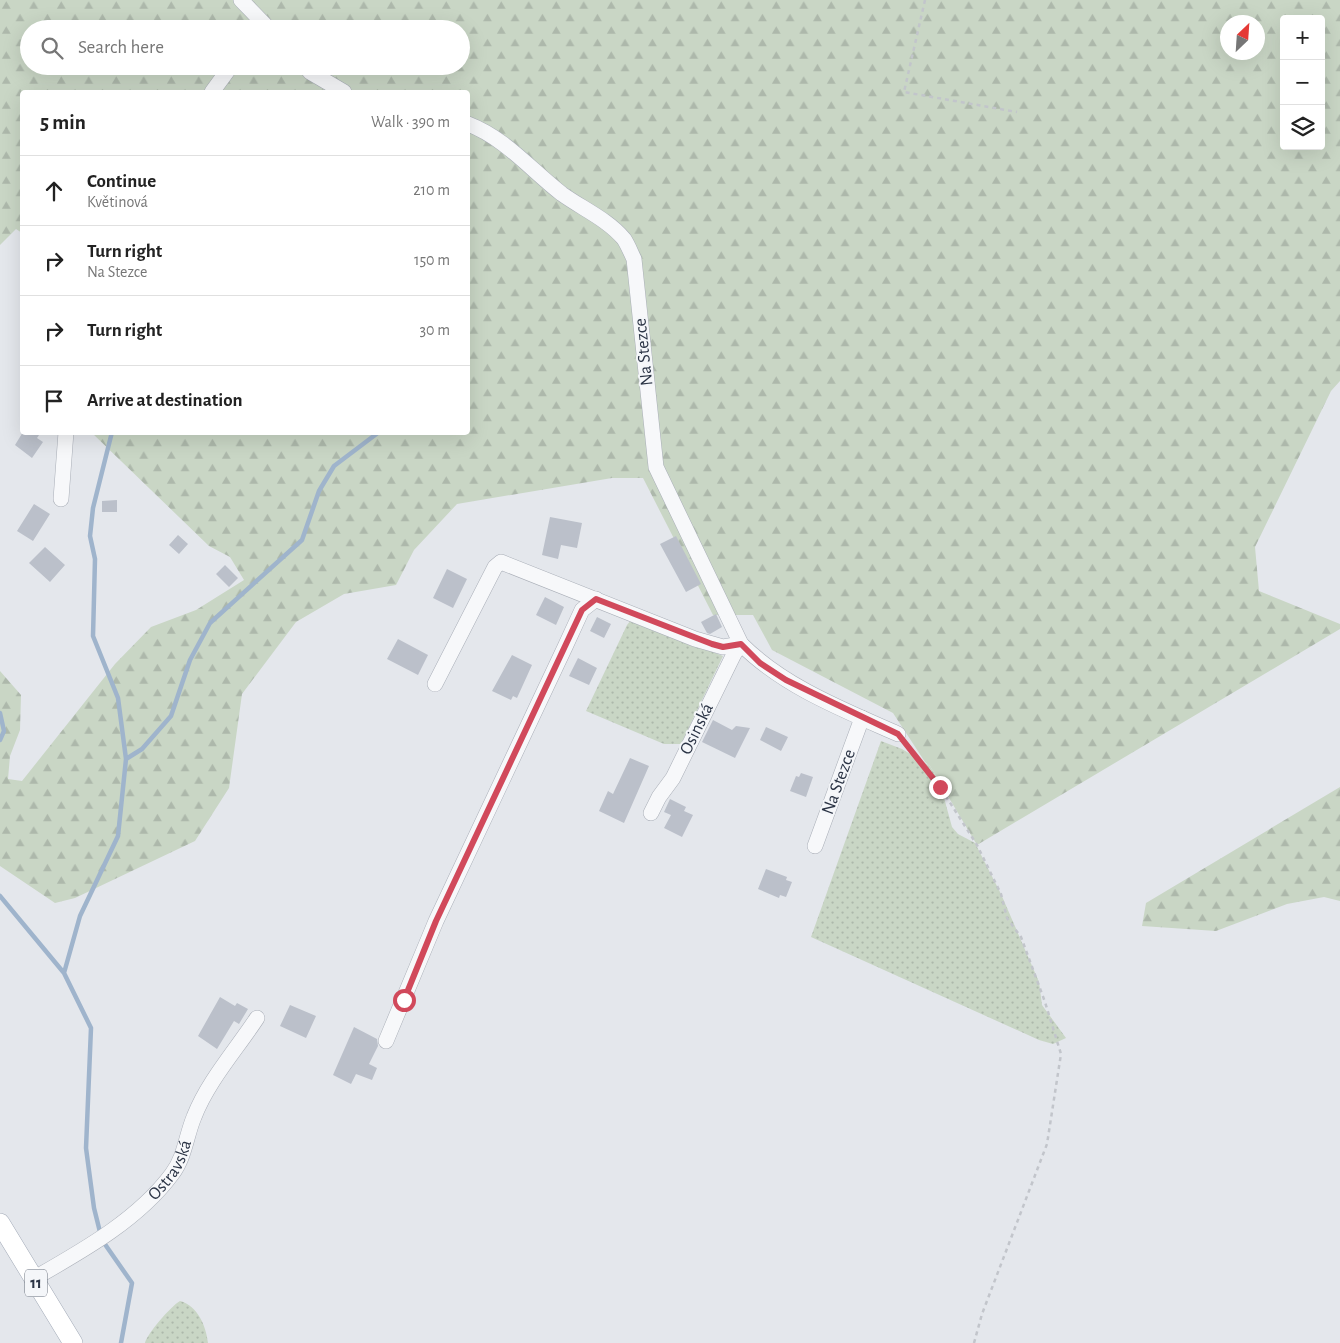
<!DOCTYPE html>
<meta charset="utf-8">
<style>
:root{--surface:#fff;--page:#f2f2f2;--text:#222;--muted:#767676;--line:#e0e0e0}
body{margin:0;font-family:"Alegreya Sans",sans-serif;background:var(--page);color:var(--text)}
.controls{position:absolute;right:15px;top:15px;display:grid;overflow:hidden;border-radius:5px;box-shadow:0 5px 20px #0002}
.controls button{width:45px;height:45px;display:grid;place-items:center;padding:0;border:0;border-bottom:1px solid var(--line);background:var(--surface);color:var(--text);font:25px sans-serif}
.compass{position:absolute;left:1220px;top:15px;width:45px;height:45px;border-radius:50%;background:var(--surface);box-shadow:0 5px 20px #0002;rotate:25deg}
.stop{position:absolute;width:15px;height:15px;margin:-11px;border:4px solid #d1495b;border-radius:50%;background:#fff}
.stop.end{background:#d1495b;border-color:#fff;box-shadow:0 1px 5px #0008}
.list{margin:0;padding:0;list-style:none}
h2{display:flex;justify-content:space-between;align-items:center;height:65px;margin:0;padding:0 20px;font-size:21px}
h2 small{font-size:16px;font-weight:400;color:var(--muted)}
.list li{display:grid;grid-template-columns:32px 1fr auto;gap:15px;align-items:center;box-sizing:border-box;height:70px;padding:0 20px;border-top:1px solid var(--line)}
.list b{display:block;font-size:19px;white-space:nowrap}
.list p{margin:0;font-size:16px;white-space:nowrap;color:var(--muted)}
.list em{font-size:16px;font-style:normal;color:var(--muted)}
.icon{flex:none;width:28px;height:28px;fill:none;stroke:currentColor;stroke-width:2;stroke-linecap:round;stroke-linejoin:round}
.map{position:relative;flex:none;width:1340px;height:1343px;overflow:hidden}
.search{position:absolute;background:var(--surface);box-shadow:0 5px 20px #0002;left:20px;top:20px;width:450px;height:55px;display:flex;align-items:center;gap:12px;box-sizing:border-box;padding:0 18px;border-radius:28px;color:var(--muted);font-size:19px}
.panel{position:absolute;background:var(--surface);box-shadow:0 5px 20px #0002;left:20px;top:90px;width:450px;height:345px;border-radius:5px}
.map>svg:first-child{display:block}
</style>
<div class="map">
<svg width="1340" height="1343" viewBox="0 0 1340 1343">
<defs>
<pattern id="grass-dots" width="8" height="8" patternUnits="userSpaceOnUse" patternTransform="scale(1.25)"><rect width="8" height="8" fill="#c9d6c5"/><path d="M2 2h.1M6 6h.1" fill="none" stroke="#adb8ab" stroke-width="1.8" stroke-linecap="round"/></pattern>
<pattern id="forest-firs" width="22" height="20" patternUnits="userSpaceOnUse" patternTransform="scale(1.25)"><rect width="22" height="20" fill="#c9d6c5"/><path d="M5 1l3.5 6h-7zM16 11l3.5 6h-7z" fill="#adb8ab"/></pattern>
</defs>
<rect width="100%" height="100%" fill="#e4e7ec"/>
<path fill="url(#grass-dots)" d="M631,620L723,656L681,744H664L586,711L627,625Z
M881,741L902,749L930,766L940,783L952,827L958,834L975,843L1001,894L1039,982L1042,1005L1066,1038L1053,1044L1039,1040L811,937Z
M180,1301C198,1306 206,1326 208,1343H145C147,1334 171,1306 180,1301Z"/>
<path fill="url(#forest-firs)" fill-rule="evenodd" d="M0,0H1340V381L1331,391L1255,547L1259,591L1340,624V629L977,845L930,766L925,762L893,713L772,650L753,615H713L643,478H612L457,504L414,550L396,585L344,594L296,622L242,694L229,788L195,841L75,898L55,903L0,866V671L21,695L20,730L10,756L8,779L22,781L115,664L151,627L196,610L244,580L230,557L209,546L92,433L468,432V92H22V233L16,229L0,245ZM1284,19H1321V146H1284ZM1228,22H1258V52H1228ZM29,29H461V66H29Z
M1340,787V901L1324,897L1287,904L1216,931L1142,926L1146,903Z"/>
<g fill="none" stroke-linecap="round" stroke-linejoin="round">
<path stroke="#9fb4cc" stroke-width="4.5" d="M112,432L93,508L90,536L95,559L93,636L118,698L126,759L118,836L80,916L64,973L91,1028L86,1148L94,1208L102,1240L132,1283L121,1343
M0,713L4,731L0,740
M126,759L142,749L171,716L190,660L210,623L302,540L319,491L334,466L379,432
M0,896L64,973"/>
</g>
<path fill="#bbc0ca" d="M23,432H41L37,438L43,442L32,458L15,445Z
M117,500V512H102V501Z
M34,504L50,514L33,541L17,531Z
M550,517L582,523L577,548L561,545L558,559L542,555Z
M178,535L188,544L179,554L169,545Z
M676,536L701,584L686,592L660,544Z
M45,547L65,565L50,582L29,563Z
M225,565L238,578L229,587L216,574Z
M447,569L467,579L453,608L433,598Z
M545,597L564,607L556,625L536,615Z
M716,614L722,627L710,634L707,633L701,622Z
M597,617L611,624L604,638L590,631Z
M398,639L428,655L418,675L387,659Z
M512,655L532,665L517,698L513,696L511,700L492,691Z
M578,658L597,668L589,685L569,676Z
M713,720L732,730L736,726L750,728L735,758L702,742Z
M766,727L788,737L781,751L760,740Z
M630,758L649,766L624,823L599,811L608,791L613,794Z
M801,773L813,777L806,797L790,791L796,776L799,777Z
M670,799L686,807L684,811L693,815L682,837L664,828L671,815L664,812Z
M766,869L787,877L786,880L792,882L786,897L780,895L779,898L758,889Z
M220,997L235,1006L237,1003L248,1009L239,1024L234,1021L217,1049L198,1036Z
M290,1005L316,1016L306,1038L280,1026Z
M354,1027L377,1039L378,1046L369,1064L377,1068L372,1080L356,1074L351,1084L333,1075Z"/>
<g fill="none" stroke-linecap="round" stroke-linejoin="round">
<g stroke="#a9aeb7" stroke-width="16">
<g id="minor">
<path d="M241,0L269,29"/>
<path d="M305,66L310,72L344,92"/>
<path d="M212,92L231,66"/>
<path d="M468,124C505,138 531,170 562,194C583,209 607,219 624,239C628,245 631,253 634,259L656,467L741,644C784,687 844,710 898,734"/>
<path d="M61,499L66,432"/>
<path d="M435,684L495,567L501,562L695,639L723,647L741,644"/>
<path d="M651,813L659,797L673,778L734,654L741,644"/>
<path d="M815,846L862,718"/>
<path d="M386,1041L436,921L565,647L582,610L596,599"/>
<path id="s1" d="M33,1279C82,1251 138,1220 172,1174C185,1157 186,1136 194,1117C208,1081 236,1050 257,1018"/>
</g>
</g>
<g stroke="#a3abb8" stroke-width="20">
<path id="major" d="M0,1223L73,1343"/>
</g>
<path stroke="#c2c5cb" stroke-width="2.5" stroke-dasharray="4 4" stroke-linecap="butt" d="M925,0L904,92L1017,112
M907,745L940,787L977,845L1001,894L1007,918L1021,937L1045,1002L1061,1054L1047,1144L982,1314L974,1343"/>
<use href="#minor" stroke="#f7f8fa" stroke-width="15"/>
<use href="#major" stroke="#fff" stroke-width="19"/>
</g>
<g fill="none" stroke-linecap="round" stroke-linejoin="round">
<path stroke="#d1495b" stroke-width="6" d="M404,1000L436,921L582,610L596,599L712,644L723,647L741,644L760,663L786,680L898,734L940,787"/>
</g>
<g text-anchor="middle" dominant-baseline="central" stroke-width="4" stroke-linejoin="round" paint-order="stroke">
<rect fill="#f4f6f9" stroke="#676e7b" stroke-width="1" x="25" y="1269.5" width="22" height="27" rx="4"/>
<g font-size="16" font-weight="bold" fill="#2b3445">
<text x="36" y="1283">11</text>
</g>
<g font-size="18" fill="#2b3445" stroke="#f4f6f9">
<text transform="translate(644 352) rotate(-96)">Na Stezce</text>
<text transform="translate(697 729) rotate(-64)">Osinská</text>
<text transform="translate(839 782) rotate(-70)">Na Stezce</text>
<text stroke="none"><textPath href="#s1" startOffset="178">Ostravská</textPath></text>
</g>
</g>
</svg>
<div class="controls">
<button>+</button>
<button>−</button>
<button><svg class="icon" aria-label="layers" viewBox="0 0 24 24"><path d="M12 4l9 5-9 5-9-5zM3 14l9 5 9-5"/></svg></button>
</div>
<svg class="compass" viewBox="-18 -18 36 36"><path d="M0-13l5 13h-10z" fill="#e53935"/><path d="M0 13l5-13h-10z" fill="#767676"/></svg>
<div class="stop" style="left:404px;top:1000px"></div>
<div class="stop end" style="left:940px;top:787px"></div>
<div class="search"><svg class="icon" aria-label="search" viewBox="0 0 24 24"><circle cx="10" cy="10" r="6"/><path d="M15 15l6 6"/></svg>Search here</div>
<section class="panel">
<h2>5 min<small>Walk · 390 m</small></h2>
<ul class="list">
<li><svg class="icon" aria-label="ahead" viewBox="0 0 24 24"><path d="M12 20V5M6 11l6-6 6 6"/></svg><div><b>Continue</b><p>Květinová</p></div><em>210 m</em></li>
<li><svg class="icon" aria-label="right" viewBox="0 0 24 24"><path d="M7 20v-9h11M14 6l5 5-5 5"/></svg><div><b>Turn right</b><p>Na Stezce</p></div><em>150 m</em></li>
<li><svg class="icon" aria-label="right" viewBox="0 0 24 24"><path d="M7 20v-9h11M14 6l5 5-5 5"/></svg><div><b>Turn right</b></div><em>30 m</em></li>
<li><svg class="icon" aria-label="arrive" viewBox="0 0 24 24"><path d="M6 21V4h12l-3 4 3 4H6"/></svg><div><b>Arrive at destination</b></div></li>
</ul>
</section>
</div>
